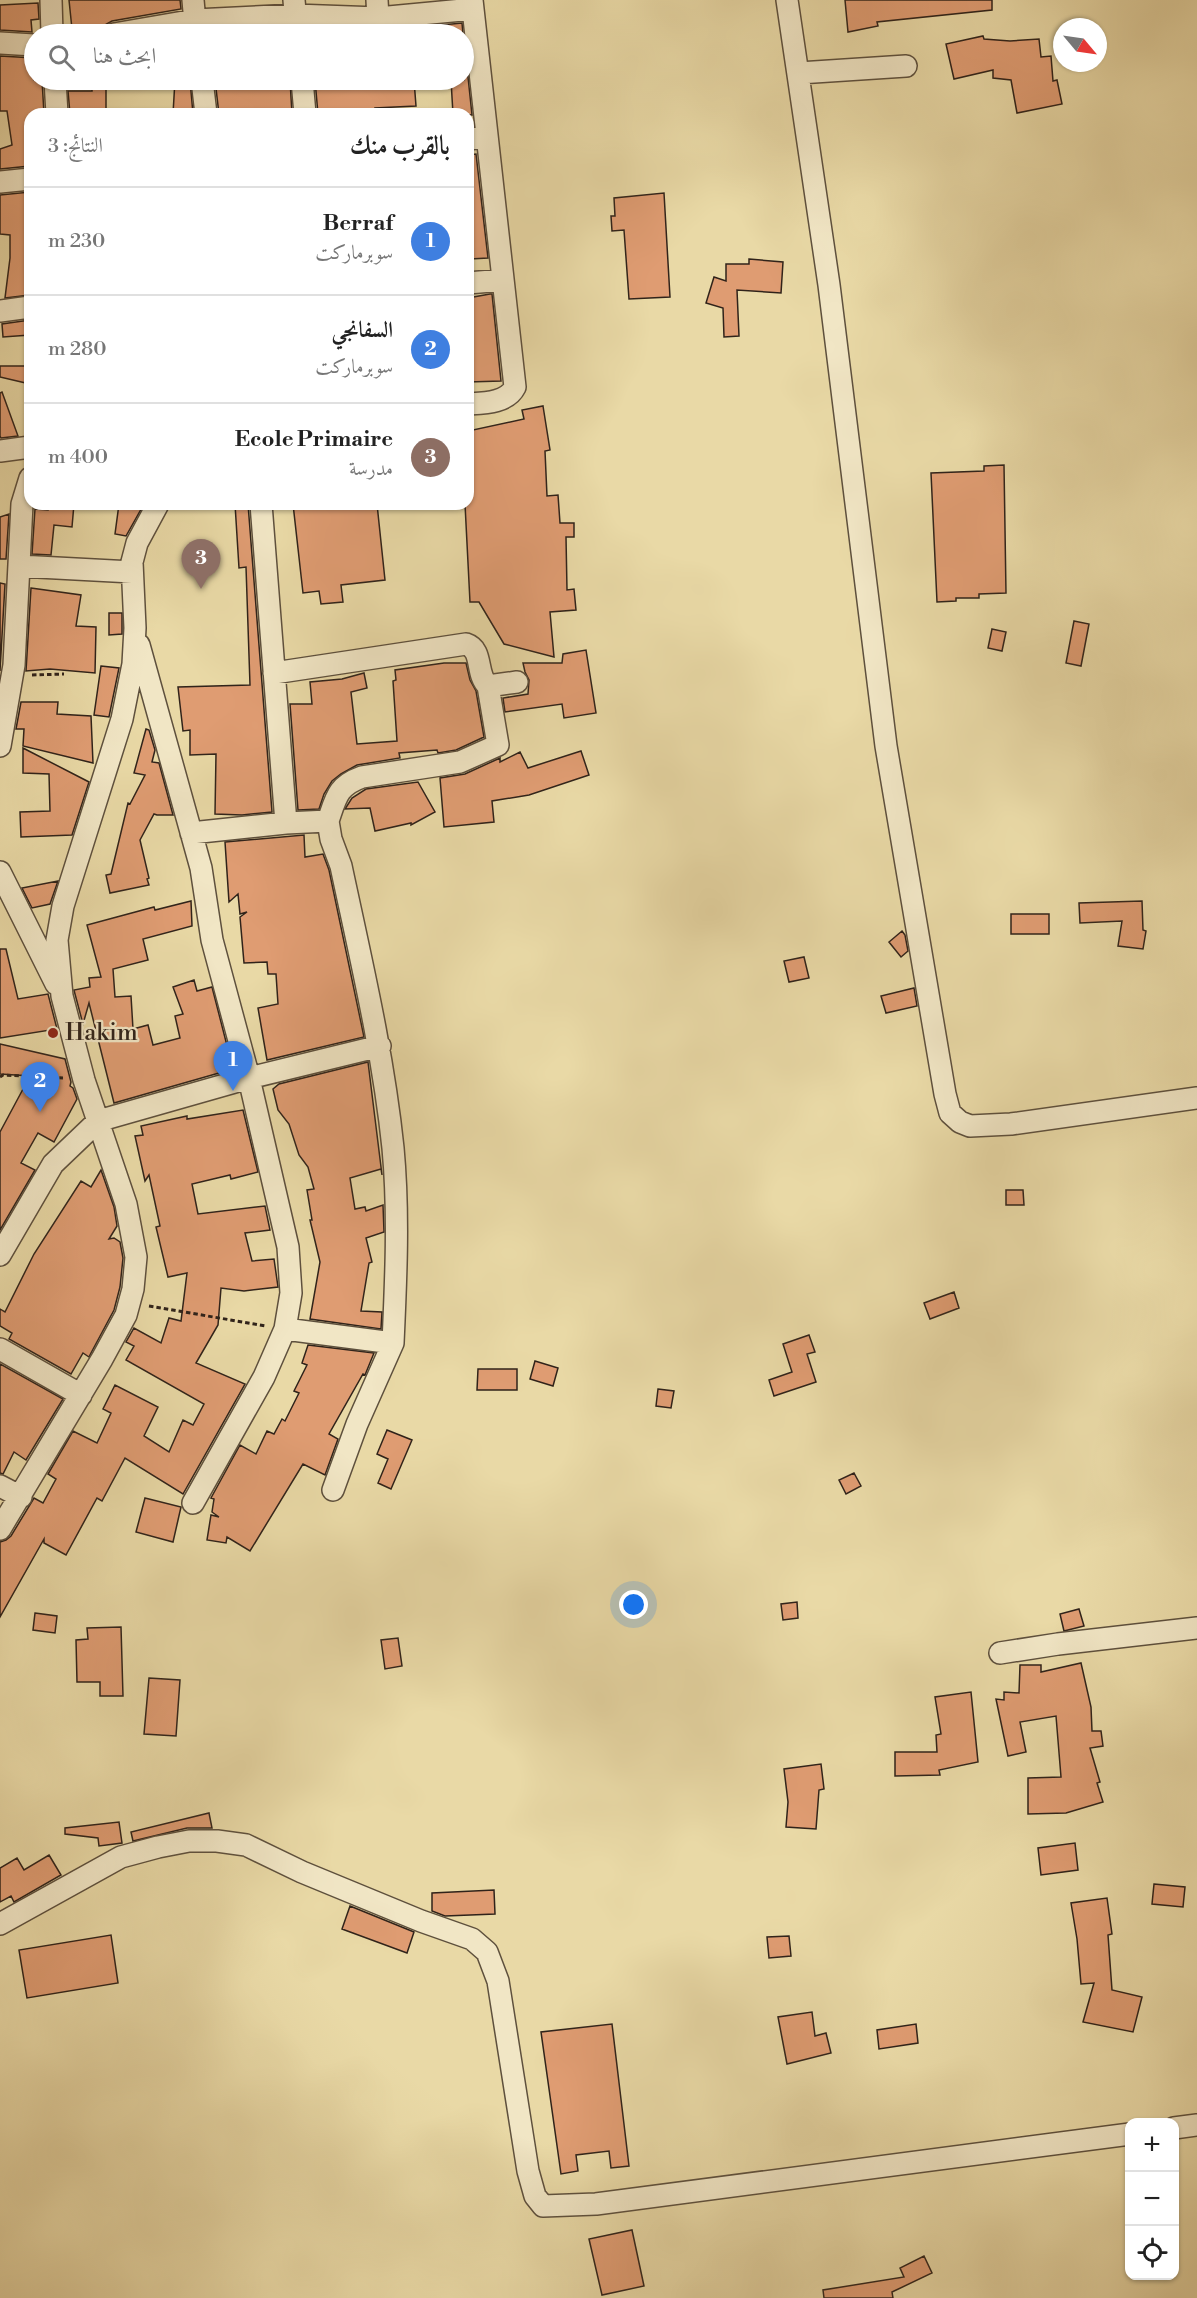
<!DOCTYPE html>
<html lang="ar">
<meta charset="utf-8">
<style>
:root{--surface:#fff;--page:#f2f2f2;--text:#222;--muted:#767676;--line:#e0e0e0;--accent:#2563eb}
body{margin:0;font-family:"Libre Bodoni",Amiri,serif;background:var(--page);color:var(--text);direction:rtl}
.controls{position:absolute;right:18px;bottom:18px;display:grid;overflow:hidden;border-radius:12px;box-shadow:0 2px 4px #0004}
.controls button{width:54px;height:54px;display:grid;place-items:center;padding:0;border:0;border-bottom:2px solid var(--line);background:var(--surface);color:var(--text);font:30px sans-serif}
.compass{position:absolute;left:1053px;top:18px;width:54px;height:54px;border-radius:50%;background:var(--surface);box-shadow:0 2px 4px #0004;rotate:119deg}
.you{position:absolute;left:634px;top:1605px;width:21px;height:21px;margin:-15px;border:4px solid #fff;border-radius:50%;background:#1a73e8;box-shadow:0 0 0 9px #1a73e833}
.badge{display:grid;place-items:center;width:39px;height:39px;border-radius:50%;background:var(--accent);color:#fff;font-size:20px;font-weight:700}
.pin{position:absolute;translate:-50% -50px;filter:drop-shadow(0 2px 3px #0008)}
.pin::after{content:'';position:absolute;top:32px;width:21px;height:18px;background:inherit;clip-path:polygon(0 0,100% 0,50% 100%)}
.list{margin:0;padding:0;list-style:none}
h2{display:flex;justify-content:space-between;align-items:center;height:78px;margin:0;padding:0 24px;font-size:26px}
h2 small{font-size:20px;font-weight:400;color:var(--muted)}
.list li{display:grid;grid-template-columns:39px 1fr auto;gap:18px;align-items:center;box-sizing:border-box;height:108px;padding:0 24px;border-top:2px solid var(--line)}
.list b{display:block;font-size:22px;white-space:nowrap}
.list p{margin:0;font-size:20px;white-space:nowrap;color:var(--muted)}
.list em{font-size:20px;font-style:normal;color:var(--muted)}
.icon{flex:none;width:33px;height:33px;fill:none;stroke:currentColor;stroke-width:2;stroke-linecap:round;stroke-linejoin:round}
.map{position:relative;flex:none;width:1197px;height:2298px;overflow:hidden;direction:ltr}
.search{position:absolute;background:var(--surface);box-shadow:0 2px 4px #0004;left:24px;top:24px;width:450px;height:66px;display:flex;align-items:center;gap:15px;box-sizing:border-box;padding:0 21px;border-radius:33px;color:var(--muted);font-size:22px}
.panel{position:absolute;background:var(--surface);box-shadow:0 2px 4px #0004;left:24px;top:108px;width:450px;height:402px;border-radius:18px;direction:rtl}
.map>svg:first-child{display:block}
</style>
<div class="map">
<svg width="1197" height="2298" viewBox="0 0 1197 2298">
<rect width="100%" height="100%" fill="#e9d9a6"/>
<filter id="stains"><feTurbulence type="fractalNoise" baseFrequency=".00333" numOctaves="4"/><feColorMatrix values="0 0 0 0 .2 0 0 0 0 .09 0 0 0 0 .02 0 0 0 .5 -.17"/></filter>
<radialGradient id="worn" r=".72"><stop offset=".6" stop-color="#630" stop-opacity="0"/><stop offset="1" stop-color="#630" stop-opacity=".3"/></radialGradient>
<path fill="#df9c72" stroke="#30231a" stroke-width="1.5" d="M69,0H180L181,9L112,21L105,25L72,29Z
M845,0H992V10L877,22L878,26L848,32Z
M38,3L39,19L31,20L32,32L0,30V5Z
M462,23L463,34H412L411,28Z
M983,36L984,39L1010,41L1039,39L1041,57L1051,56L1053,81L1057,80L1062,104L1017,113L1011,80L993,78V70L954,79L946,44Z
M464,39L472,115L453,114L451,80H464Z
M0,56L34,58V80H42L44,114H30V166L0,169V149L12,145L7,111H0Z
M92,80H106V114H70L68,91H92Z
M175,80H190L193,114H173Z
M215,80H290L292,114H219Z
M315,80H414L416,106L375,108L376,114H318Z
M476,154L488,258L470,259L468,155Z
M30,192V295L5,298L10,258V235L0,234V195Z
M664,193L670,297L629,299L624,230L612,231L611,216H615L614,198Z
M749,259L783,262L781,293L737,290L739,336L724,337L723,308L706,303L714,277L726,281V264H749Z
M490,294H492L501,381L468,382V298Z
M30,320V335L3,337L2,324Z
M0,366H30V384L0,377Z
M2,392L18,436L1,438L0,436V393Z
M543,406L550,450L545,451L547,496L558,495L560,523H574V537H566L567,590L574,589L576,610L550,612L554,657L504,644L479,602H470L465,504H468V431L524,419L522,410Z
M1004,465L1006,593L979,594V598H956V601L937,602L931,473L984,471V466Z
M48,504H74L72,527L54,525L51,555L32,554L35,509L48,510Z
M119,504H144L126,536L115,534Z
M235,504H248L272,812L242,815L215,814L216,754L190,755V730L183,731L178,687L250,685L246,567L239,568Z
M293,504H377L385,580L341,585L343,602L321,604L319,591L303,593Z
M9,514L6,559H0V517Z
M0,583L5,584L0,671Z
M31,588L81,595L76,626L96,627L95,673L50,669L26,671Z
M109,613H122V634L109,635Z
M1074,621L1089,624L1081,666L1066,663Z
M992,629L1006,632L1002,651L988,648Z
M586,650L596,713L564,718L562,704L505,712L503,698L528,694L529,680L525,672L523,663H562L563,654Z
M444,663H466L470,680L476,691L484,737L456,750L438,753L437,750L399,753L400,758L357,765L341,774L332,781L324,794L319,809L298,810L290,704H312L310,682L342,679L364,673L367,688L351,692L357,744L397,741L393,681L396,680L395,670Z
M101,666L119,668L109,717L94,715Z
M21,702H58L57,714L91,716L93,763L23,746L24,729H16Z
M146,729L149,730L155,750L152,762L159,763L173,815H157L154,814L140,840L149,878L147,879L149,885L110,893L106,875L111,874L128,803L130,804L145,775L134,773Z
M23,748L89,782L72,835L21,837L20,812L50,811L49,774L23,773Z
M581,751L589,775L529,795L492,801L494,822L444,827L440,778L465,774L500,758V762L520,752L528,768Z
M418,782L435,812L411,825V823L375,831L370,808L345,809L352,798L366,789Z
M304,835L305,857L323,854L329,870L364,1037L267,1060L258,1008L278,1004L276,974H268L267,962L244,963L240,917L247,912L240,914L238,894L229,902L225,842Z
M58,881L50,904L32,908L22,888Z
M191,901L192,926L143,939L148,960L113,969L115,997L131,996L133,1029L148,1025L153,1045L180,1038L175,1016L183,1014L173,987L194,980L197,991L212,987L233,1069L114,1103L89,1003L83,1024L75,994L74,990L90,987L89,978L101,977L87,925L154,907L155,910Z
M1142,901L1143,930L1146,931L1143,949L1118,946L1122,921L1080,923L1079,903Z
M1011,914H1049V934H1011Z
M902,931L905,935L908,951L901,957L889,942Z
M0,949H6L18,999L48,994L57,1029L0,1038Z
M804,957L809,978L789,982L784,961Z
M914,988L917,1006L886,1013L881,996Z
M0,1044L65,1059L71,1082L70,1086L73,1088L77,1099L54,1142L38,1133L21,1163L35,1170L0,1230V1132L30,1076L0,1074Z
M368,1062L382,1175L381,1169L350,1178L355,1209L365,1207L366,1211L383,1205L384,1232L366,1238L372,1262L369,1263L361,1311L382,1312L381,1329L310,1319L320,1262L310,1220H312L307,1190L314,1189L308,1167L299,1155L289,1124L278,1110L273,1089L279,1084Z
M243,1110L258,1172L231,1179L230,1175L192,1184L198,1214L265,1206L270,1230L245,1233L252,1261L274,1259L278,1287L244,1291L221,1288L218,1325L196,1363L245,1384L183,1494L125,1458L102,1501L97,1498L66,1555L44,1543V1539L0,1617V1542L6,1540L11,1536L34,1498L43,1503L56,1479L48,1474L73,1431L97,1443L111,1413L103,1409L115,1385L158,1407L144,1436L169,1452L183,1420L193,1425L204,1404L126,1360L134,1346L126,1342L134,1328L161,1343L169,1318L181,1321L187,1273L168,1277L156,1227L160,1226L149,1175L145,1181L135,1136L143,1135L141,1126L187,1116V1119Z
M101,1170L114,1207L117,1226L109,1239L114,1238L120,1242L123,1258L120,1287L114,1310L91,1353L89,1357L83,1353L71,1374L9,1339L12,1333L0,1326V1309L5,1312L34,1254L81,1181L91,1187Z
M1006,1190H1023L1024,1205H1006Z
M954,1292L959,1308L930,1319L924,1303Z
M809,1335L815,1352L807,1354L816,1382L774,1396L769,1380L792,1372L783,1344Z
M308,1345L374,1353L365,1375L363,1374L329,1434L338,1439L325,1475L303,1464L250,1551L227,1537L226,1543L207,1540L211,1515L219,1517L212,1512L214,1499L211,1498L240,1445L256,1454L267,1431L274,1434L282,1419L285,1421L299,1393L294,1391L307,1365L302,1363Z
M535,1361L558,1368L553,1386L530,1379Z
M0,1364L63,1399L26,1460L14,1452L3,1474L0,1473Z
M478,1369H517V1390H477Z
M658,1389L674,1391L671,1408L656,1406Z
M387,1430L412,1440L391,1489L378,1483L388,1459L377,1454Z
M854,1473L861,1486L846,1494L839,1480Z
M145,1498L181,1507L173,1542L136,1532Z
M797,1602L798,1618L783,1620L781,1604Z
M1079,1609L1084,1626L1064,1631L1060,1614Z
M35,1613L57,1616L55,1633L33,1630Z
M121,1627L123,1696H100V1682H77L76,1640L88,1639L87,1628Z
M398,1638L402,1666L385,1669L381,1640Z
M1081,1663L1091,1707L1092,1731H1101L1103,1746L1090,1748L1100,1782L1097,1783L1103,1802L1066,1813L1028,1814V1778L1061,1777L1056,1716L1020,1722L1026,1752L1008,1756L996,1699L1004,1700V1692L1019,1693L1020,1665H1041V1672Z
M149,1678L180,1680L176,1736L144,1734Z
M971,1692L978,1762L939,1770L940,1775L895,1776V1752H937L936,1735L941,1734L935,1697Z
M821,1764L824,1789L819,1790L816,1829L786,1827L788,1802L784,1769Z
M209,1813L212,1828H187L133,1841L131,1832Z
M119,1822L122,1843L99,1846L98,1838L65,1834V1828Z
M1075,1843L1078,1870L1041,1875L1038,1848Z
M49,1855L61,1875L14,1902L11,1896L0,1902V1868L17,1858L24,1870Z
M1154,1884L1185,1887L1183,1907L1152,1904Z
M494,1890L495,1914L445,1916L432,1911V1893Z
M1107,1898L1112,1934L1108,1935L1112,1990L1142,1997L1133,2032L1083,2022L1094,1983L1081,1984L1077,1939L1071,1903Z
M350,1906L414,1932L407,1953L342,1929Z
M111,1935L118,1983L27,1998L19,1950Z
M789,1936L791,1956L769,1958L767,1937Z
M812,2012L815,2036L826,2033L831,2053L787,2064L778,2017Z
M612,2024L629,2166L611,2168L609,2151L576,2155L578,2171L561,2174L541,2032Z
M916,2024L918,2043L879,2049L877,2030Z
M632,2230L644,2286L602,2295L589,2239Z
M924,2256L932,2273L892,2292L893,2298H824L823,2290L904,2277L900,2268Z"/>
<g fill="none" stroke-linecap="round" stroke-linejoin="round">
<g stroke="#5e503d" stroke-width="24">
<path id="street" d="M51,0L52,34
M193,0L196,34
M294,0L297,34
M377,0L378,18
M787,0L829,285L886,746L945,1094L950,1113L960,1122L970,1126L1011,1124L1197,1098
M114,34L195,20L295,15L378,18L473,9
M0,43L34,45
M799,73L906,66
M55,80L57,114
M202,80L206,114
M302,80L305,114
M468,139L486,137
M0,182L30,179
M468,283L503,280
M0,311L30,307
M468,404C484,403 507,403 515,387L472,0
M0,451L30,447
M261,504L286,823
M19,566L132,572
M139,645L201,868L212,940L248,1074L288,1247L291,1293L285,1329L264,1377L193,1503
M274,673L466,644C484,650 475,674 488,686L517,682
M0,746L14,665L22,504L30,478
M328,821C336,798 337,786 362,777L460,762L498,745L488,686
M191,833L286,823L328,821L331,839L341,866C361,960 383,1052 393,1148C399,1212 396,1278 393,1343
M0,872L56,984
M0,1255L53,1164L98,1121L249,1078L380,1046
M285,1329L393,1343L357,1424L333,1490
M0,1349L81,1395
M0,1486L21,1497
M0,1529L102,1359L126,1315L133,1289L136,1257L126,1204L84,1080L62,996L57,940L63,906L122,719L133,664L135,628L132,562L137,543L158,504
M1000,1653L1058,1644L1197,1628
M0,1924L121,1857L158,1847L189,1841H217L246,1845L302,1872L421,1921L472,1939L487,1952L498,1981L528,2171L535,2196L543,2206L596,2204L1130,2134
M1174,2128L1197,2125"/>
</g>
<path stroke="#30231a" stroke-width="3" stroke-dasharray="4.5 3" stroke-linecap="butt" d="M32,675L64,674
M0,1077L3,1075L63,1078
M149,1306L266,1326"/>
<use href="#street" stroke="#f1e6c5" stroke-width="21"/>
</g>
<circle fill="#8f2418" stroke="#f1e6c5" stroke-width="2" cx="53" cy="1033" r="6"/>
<g text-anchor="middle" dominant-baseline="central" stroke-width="4.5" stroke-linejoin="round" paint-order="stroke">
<g font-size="24" fill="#30231a" stroke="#f1e6c5" text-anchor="start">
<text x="65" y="1033">Hakim</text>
</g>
</g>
<rect width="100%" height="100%" filter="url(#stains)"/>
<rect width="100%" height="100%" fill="url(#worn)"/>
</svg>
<div class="controls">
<button>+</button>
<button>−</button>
<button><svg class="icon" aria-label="locate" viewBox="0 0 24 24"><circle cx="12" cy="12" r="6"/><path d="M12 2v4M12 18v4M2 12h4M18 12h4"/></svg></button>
</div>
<svg class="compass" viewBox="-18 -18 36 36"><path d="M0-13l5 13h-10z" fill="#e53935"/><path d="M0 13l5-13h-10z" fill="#767676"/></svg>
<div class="you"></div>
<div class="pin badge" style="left:233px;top:1091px;background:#3f7fe0">1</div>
<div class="pin badge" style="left:40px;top:1112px;background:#3f7fe0">2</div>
<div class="pin badge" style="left:201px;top:589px;background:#8d6e63">3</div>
<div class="search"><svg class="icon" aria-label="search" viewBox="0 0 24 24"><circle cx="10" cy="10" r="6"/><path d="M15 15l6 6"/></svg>ابحث هنا</div>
<section class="panel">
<h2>بالقرب منك<small>النتائج: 3</small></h2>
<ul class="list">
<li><span class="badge" style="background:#3f7fe0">1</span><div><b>Berraf</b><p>سوبرماركت</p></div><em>230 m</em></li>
<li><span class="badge" style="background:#3f7fe0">2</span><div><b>السفانجي</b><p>سوبرماركت</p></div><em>280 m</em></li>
<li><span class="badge" style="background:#8d6e63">3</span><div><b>Ecole Primaire</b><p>مدرسة</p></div><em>400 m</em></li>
</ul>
</section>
</div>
